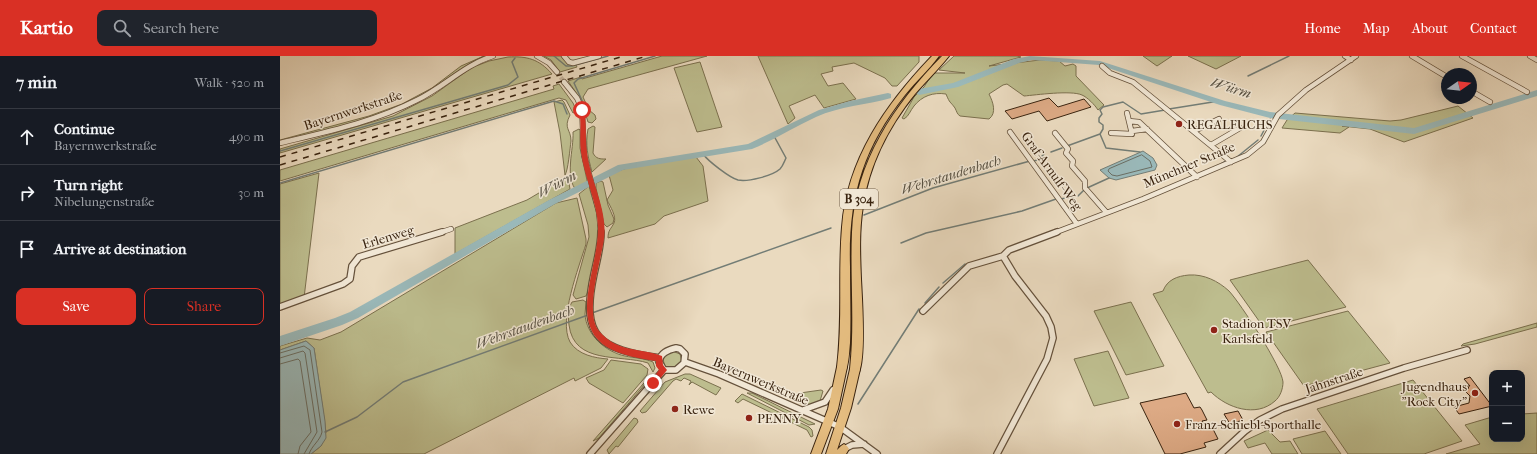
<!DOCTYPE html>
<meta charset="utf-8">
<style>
:root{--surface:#171b24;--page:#20242c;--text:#f1f3f6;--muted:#9ea1a6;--line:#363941;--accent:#d93025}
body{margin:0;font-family:"IM FELL French Canon",serif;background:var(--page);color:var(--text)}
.controls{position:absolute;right:12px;bottom:12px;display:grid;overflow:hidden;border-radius:8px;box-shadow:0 4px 16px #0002}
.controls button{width:36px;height:36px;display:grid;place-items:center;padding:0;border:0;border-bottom:1px solid var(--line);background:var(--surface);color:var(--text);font:20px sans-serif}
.compass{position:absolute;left:1161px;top:12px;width:36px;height:36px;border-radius:50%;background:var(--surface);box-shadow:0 4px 16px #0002;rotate:76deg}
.stop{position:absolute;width:12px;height:12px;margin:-9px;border:3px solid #d93025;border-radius:50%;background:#fff}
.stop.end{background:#d93025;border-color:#fff;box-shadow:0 1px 4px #0008}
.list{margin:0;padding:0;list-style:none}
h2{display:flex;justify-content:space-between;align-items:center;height:52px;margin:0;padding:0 16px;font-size:17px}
h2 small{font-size:13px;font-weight:400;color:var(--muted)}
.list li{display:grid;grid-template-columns:26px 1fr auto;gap:12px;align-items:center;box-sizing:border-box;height:56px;padding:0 16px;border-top:1px solid var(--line)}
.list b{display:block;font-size:15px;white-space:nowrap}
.list p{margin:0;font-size:13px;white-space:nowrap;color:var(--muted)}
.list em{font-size:13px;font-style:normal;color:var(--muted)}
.actions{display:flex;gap:8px;padding:12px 16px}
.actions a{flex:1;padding:9px 0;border:1px solid var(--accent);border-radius:8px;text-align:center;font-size:14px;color:var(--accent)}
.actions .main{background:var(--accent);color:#fff}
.icon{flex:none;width:22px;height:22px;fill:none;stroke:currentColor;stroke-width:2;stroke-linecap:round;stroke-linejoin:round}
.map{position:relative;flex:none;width:1257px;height:398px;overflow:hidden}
header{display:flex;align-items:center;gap:24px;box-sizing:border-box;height:56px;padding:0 20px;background:var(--accent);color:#fff}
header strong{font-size:19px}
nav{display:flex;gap:22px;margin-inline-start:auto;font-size:14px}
.search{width:280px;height:36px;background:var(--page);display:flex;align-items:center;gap:10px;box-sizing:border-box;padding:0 14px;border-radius:8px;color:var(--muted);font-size:15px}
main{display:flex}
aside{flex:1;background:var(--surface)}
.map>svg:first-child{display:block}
</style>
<header>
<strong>Kartio</strong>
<div class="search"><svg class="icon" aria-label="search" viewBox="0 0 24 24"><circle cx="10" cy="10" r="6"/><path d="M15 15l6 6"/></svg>Search here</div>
<nav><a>Home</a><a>Map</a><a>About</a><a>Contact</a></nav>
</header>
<main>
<aside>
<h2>7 min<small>Walk · 520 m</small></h2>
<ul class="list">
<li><svg class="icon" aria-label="ahead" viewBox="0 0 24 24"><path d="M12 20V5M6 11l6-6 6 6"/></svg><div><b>Continue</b><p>Bayernwerkstraße</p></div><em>490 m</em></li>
<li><svg class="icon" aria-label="right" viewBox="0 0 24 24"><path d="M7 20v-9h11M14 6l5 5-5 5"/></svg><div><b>Turn right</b><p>Nibelungenstraße</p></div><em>30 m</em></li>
<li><svg class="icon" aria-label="arrive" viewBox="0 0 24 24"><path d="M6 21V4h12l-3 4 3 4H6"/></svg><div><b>Arrive at destination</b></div></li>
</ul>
<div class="actions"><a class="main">Save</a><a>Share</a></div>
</aside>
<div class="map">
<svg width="1257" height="398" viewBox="0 0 1257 398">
<rect width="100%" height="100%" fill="#eadabf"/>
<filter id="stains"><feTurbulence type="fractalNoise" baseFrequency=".005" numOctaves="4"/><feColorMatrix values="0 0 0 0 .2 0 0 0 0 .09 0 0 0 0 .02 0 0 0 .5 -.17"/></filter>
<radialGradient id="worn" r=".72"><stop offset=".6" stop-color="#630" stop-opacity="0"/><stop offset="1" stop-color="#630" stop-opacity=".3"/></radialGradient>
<path fill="#bdbd8e" stroke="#7b704e" d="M204,0C177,12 156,34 129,47C89,66 43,75 0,86V84L89,60L122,48L152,32L181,10Z
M264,0H281L287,7H295L297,11L280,16L271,4Z
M382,0H427L308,33L303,41L309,54L315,59L316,63L312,67L308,66C302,46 300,42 288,25L301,21L302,23Z
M478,0H639V6L617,30H612L605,22L574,7L552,11L553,15L541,18L548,30L563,27L576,43L544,52L535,39L509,50L515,62L508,68Z
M674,0H737L741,1L709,10L760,4L779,5L785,10L793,8L796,10V20L824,49L818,54C815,49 807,41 802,39C791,34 756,39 744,40L727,28L723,29L709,38C713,46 717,57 709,63L680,60C677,58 677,56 675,52C670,45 670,48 666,38C653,36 642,40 634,50C630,55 629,60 624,63L622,62L634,41L644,31L651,20L655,17H685L659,14Z
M863,0H892L877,10Z
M908,0H961L936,13Z
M228,1C247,0 259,3 272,18L0,97V93L113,60L152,40L191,12L209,5Z
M420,6L442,71L417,76L394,12Z
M279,28L293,47L296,54L295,56L293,57L286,44L279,42L0,125V114L274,33L273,30Z
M282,44L284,46L290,59C283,73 291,73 291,85C290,92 288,115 285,119L280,77L274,46Z
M1178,50L1193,62L1124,86L1090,73L1062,70L1069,71L1060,77L1002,72L1007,64L1015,57L1110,65L1121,64Z
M313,70L315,71L313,97C316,103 320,103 326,103L312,116C308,101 305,89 308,73Z
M299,73L300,74V92L308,129L297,135C284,122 294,93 293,76Z
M416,101L423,110L428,145L384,160L375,168L328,182C328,174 331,173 334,167C337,161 330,150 327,144L333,134L329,119C355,106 387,105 416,101Z
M39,117L24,242L0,249V128Z
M286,121L288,122L290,133L175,198V172L247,144Z
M321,125L323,126L328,149L334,163L333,167L327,171L324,168L316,132V127Z
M309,130C312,143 318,156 318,170C319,187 313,225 306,240L296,243L293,239L309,181L308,169L299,138Z
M297,142L306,183V188C299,211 278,264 290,286C298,299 315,302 328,303L321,312L295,325L294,322L144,398H31L41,390L46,376L34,292L26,285L0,294V290L27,282L40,284L61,276L276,147Z
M1028,204L1066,251L984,272L950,224Z
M909,219C924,218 938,225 949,235C961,248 1002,311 1003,326C1003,333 1000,341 995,345C976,362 947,352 931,336L928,337L873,238L883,235C887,224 897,220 909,219Z
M303,244L306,246C306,250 305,254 305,258C306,279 326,296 345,300C354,302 364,302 373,306L375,312L373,316L368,307C340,298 294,309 289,269C288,261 288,253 292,246Z
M851,246L884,310L846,319L814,255Z
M1068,255L1110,307L1024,330L986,276Z
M1257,267V271L1195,288L1181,290L1183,288Z
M392,295L400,298L402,305C398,311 391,314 385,311L383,303L386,298Z
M828,295L849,342L814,350L794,303Z
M331,304L361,308L368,313L367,319L343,347L309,327L306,322L324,314Z
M405,318H410L441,332L436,339L412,326L409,329L411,325L404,322L401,325L396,323L393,325L366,356L362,357L360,355L385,326Z
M371,319L372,320L319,382L313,385Z
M1133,324L1182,385L1144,398H1068L1037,353Z
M541,334L543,335L540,345L529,349L517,346V340L520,337Z
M467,337H472L535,368L529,369Z
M462,338L529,371L532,374L533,380L531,381L527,374L463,343L458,347L455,345Z
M1257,357V398H1166L1200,388L1185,369L1212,361V383H1242V358Z
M354,362L357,363L358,366L338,391L336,390L329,398L327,394Z
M988,374L1000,386L1010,385L1018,398H992L985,387L968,392L964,385Z
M1045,375L1061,398H1022L1013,383Z"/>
<path fill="#9ab9ba" stroke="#737d76" d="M863,95L873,102L877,109L875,114L836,124L829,122L820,114Z
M26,285L34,292L45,365L46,382L41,390L31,398H0V294Z"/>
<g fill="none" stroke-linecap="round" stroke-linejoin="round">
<path stroke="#6a6e64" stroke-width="1" d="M862,99L870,105L872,111L837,120L832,119L828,115L829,113Z
M0,297L24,290L30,294L42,376C40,385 32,389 29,398
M0,302L23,295L25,297L37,376L24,398
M0,308L18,303L20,305L31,376L20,390L18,398"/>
<path stroke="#737d76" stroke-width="1.5" d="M274,0L286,10H292L328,0
M968,20L1009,0
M305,51L294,27L298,23L375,0
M889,53L939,45
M820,78L826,92L860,96
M981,80L990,63
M787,90L820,78L823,73V69L819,66V62L822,58L820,54L823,51L843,46L861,58L885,54
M0,95L228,29L238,21L232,6L235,2
M771,96L782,92
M423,98C428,105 450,122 458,124C468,126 492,120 500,113C503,110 504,106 506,102L494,80
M957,101L978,84
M753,105L758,104L764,98
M941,108L946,105
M0,127L274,45L283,48L287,58
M807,132L829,122
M798,140L804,134
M780,143L793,141
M584,159L653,132L750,105
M621,187L646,177L742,155L776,143
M663,227L685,208
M645,247L659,231
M312,257L551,172
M578,348L639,253
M45,376L77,361L123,326L308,259"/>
<path fill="#9ab9ba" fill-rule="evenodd" d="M750,0L820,5L945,45L990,56L1134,72L1257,34V40L1134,78L990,62L940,49L819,9L752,4L739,7L678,31L639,39L635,36L639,33L673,27L734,3Z
M608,37L611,38V42C586,49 560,50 536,61C514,71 494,84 472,93L343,114L275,148L78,262L62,269L0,290V280L55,262L70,256L269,144L338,109L468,88L539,54L570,45Z"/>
</g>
<path fill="#ddaa85" stroke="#39230f" d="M769,42L778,51L804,43L811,51L767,65L759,55L732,63L725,55Z
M1190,321L1212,350L1179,358L1174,351L1189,347L1190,340L1184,334L1189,332L1187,330H1190L1184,323Z
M906,337L914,352L920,351L922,354L927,364L922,365L926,373L932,371L938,383L924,387L926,391L900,398H885L860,347Z
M958,355L963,364L950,368L944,358Z"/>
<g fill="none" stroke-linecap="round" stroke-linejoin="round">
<path stroke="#c7b59c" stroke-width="4.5" stroke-dasharray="4.5 2" stroke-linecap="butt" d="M277,16L284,26"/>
<g stroke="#65513b" stroke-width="6">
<path id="street-far1" d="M257,0L269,7L277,16
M284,0L289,6L293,7L319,0
M1065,0L1071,4
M1132,0L1167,21
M1182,0L1247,36
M1250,0L1257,4
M822,10L830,17L853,26L951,106
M284,26L297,42L302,53L304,99L319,156L321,177
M1191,35L1210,46
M849,65L859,66L917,121
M852,75L867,73
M914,75L939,63
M730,76L797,168
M775,77L788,93L786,97L793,105L792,110L805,125V132L826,156
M831,77L852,78L847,57
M0,87C46,76 94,66 137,44C164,31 184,9 213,0
M931,89L960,72
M159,177L171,173
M774,177L863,143L967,99L983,86L998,59L1026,34L1076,0"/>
</g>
<g stroke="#65513b" stroke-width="8">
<path id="street" d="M321,176C321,190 317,204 314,218C300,283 320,293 380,302
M0,251L63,228L70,223L72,210L79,201L162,176
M643,255L689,210L723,200
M396,292L400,293L405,298L404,307L396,314H384L379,306C380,297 388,294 396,292Z
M405,306L439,318L560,371L597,398
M523,354L545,346L553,334
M564,393L572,389L584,388
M310,398L384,314
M717,398L767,303L773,282L771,271L766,260L735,220L723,200L729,194L777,176
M940,398L965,375L980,364L1002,353L1124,312L1187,294"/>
</g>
<g stroke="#39230f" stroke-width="2">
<path id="primary" d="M562,307L565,308L567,311L558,353L541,398H531L548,353L557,311L559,308Z
M575,309L578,310L580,313L571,352L557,394L561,390L564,388L567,390L569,393L566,398H546L561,352L570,313L572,310Z"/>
</g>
<g stroke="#39230f" stroke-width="2">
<path id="highway" d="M652,0H659C649,14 636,25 625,39C582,93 568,143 570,211C570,237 571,262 570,287C569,296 569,306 566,314L562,316L558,314L557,311C563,264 558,218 562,171C567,103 606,48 652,0Z
M662,0H669C659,13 646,25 635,38C609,70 589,109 583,150C579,174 580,199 581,223C582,243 586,300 579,316L575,318L571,316L570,313C575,267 570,222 572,176C575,106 614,49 662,0Z"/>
</g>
<use href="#street-far1" stroke="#f1e7d5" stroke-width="4.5"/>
<use href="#street" stroke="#f1e7d5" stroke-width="5.5"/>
<use href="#primary" fill="#e5bd80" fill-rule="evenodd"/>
<use href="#highway" fill="#e5bd80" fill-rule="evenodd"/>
<path stroke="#39230f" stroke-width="1.5" stroke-dasharray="6 6" stroke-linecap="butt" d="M0,101L344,0
M0,109L367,0"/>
</g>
<path fill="#d93025" d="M302,52L304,54C307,68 305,82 307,96C310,125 328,153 324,183C321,205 304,257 319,275C338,297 358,291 382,300L383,309L387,314L375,329L373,330L369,327L379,314L376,310V305C365,303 354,302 343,298C280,279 319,216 318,171C317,145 304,121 301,96C299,82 302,68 299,54Z"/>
<g fill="#8f2418" stroke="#f1e7d5" stroke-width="1.5">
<circle cx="899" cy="68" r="4"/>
<circle cx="934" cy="274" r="4"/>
<circle cx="1195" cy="337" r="4"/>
<circle cx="395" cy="353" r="4"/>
<circle cx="469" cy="362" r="4"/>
<circle cx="897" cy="368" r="4"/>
</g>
<g text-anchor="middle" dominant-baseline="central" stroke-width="3" stroke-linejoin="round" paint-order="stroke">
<rect fill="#f1e7d5" stroke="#705e4a" stroke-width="1" x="560" y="133" width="38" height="20" rx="3"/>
<g font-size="12" font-weight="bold" fill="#39230f">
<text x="579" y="143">B 304</text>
</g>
<g font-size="13" fill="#39230f" stroke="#f1e7d5">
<text transform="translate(73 54) rotate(-18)">Bayernwerkstraße</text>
<text transform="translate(909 109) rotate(-23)">Münchner Straße</text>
<text transform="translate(772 115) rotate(54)">Graf-Arnulf-Weg</text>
<text transform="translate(108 181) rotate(-17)">Erlenweg</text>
<text transform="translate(1054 324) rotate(-18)">Jahnstraße</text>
<text transform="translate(481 325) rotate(23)">Bayernwerkstraße</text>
</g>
<g font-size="13" fill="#39230f" stroke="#f1e7d5" text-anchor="start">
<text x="907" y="68">REGALFUCHS</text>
<text x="942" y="267">Stadion TSV<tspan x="942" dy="15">Karlsfeld</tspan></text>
<text x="1187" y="330" text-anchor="end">Jugendhaus<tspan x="1187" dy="15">"Rock City"</tspan></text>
<text x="403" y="353">Rewe</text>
<text x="477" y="362">PENNY</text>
<text x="905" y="368">Franz-Schiebl-Sporthalle</text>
</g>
<g font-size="14" font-style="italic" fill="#565042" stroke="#f1e7d5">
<text transform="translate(951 32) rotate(17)">Würm</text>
<text transform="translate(671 119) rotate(-17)">Wehrstaudenbach</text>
<text transform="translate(277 128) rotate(-28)">Würm</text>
<text transform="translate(245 271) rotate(-20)">Wehrstaudenbach</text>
</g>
</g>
<rect width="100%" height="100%" filter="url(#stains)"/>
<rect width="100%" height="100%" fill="url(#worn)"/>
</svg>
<div class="controls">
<button>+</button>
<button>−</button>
</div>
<svg class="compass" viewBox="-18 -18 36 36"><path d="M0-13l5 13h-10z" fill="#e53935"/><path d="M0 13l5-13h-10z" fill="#9ea1a6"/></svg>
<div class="stop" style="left:302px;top:54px"></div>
<div class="stop end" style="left:373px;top:327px"></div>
</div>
</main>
